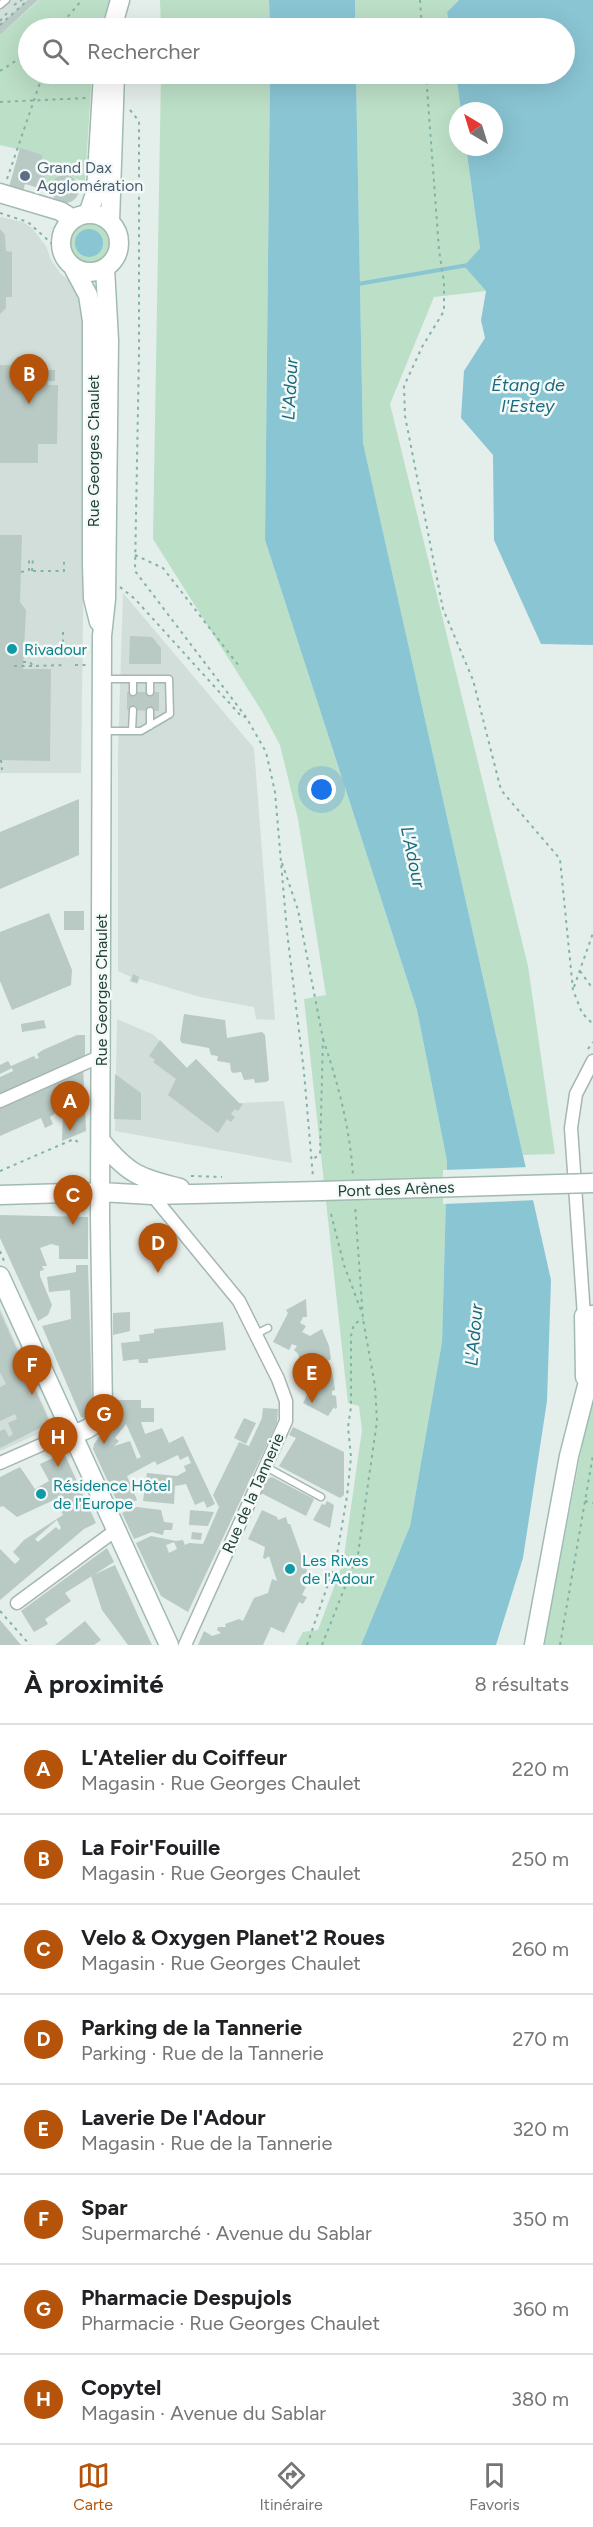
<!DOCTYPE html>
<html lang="fr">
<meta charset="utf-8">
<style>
:root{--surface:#fff;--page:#f6f6f6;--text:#202124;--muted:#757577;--line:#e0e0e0;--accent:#b45309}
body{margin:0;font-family:Figtree,sans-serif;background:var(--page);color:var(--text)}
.compass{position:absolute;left:449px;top:102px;width:54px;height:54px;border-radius:50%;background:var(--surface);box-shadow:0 6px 24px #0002;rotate:322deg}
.you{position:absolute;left:322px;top:790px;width:21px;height:21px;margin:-15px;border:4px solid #fff;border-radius:50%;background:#1a73e8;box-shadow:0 0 0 9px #1a73e833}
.badge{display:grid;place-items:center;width:39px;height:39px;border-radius:50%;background:var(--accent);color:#fff;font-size:20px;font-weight:700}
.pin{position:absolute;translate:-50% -50px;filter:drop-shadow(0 2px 3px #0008)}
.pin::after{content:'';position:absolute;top:32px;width:21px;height:18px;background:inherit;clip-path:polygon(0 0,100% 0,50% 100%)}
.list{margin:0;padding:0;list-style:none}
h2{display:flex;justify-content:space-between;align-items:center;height:78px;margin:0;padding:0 24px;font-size:26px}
h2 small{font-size:20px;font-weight:400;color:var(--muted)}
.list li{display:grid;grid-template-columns:39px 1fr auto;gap:18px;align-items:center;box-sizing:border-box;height:90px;padding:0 24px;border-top:2px solid var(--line)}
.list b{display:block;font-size:22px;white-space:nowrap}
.list p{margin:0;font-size:20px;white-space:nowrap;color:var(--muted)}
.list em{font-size:20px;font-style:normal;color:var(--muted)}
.icon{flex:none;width:33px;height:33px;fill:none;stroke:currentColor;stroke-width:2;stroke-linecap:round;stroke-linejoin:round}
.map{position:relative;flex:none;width:593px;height:1645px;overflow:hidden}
.search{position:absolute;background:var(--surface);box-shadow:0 6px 24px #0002;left:18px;right:18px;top:18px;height:66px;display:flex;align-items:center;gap:15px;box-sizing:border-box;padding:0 21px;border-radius:33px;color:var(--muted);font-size:22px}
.sheet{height:798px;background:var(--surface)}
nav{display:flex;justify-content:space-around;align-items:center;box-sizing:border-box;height:84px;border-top:2px solid var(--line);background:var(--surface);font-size:16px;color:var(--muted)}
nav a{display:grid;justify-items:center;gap:3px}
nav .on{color:var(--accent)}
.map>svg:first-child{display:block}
</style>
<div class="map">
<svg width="593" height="1645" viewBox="0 0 593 1645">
<rect width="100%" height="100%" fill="#e4eeea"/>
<path fill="#d2ded9" d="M0,0H38L0,34Z
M0,217L23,222L32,228L46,246L51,260L61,274L72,282L84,306L85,466L81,773H0Z
M123,593L254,748L275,1020L256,1019L254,1007L200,997L140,979L137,984L129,981L131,977L118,971V754Z
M117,1019L154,1035L186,1068L196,1059L239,1103L284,1101L292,1163L115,1131Z
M0,1308L53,1427L0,1451Z"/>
<path fill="#bcdfc7" d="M39,0H110L101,28H28V74H92L85,181C76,181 71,173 61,175L52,183L53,196L42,189L46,175L38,173L43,155L0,145V35Z
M160,0H269L270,28H161Z
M355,0H459L447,12L449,28H355Z
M161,74H270L265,540L417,1010L447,1161L442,1342L410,1526L361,1645H296L303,1632L318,1630L343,1563L362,1430L359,1406L348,1403L304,999L326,995L298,819L280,745L263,713L153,539Z
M356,74H456L461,111H458V147H466L480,248L464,266L486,291L434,297L390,404L528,966L555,1154L523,1155L363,443Z
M91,222L104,228L111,241C108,273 67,271 69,238L77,226Z
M593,1393V1645H544L591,1399Z"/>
<path fill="#8ac5d4" d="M269,0H355V28H270Z
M459,0H593V645L541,644L494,540L493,455L461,418L464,371L485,338L481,320L486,291L464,266L480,248L466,147H494V111H461L456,74H564V28H449L447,12Z
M270,74H356L363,443L551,1280L547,1401L523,1558L496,1645H361L410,1526L442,1342L447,1161L417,1010L265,540Z
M75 243a14 14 0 1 1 28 0a14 14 0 1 1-28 0Z"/>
<path fill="#e4eeea" d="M529,1167L537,1200L443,1204V1170Z"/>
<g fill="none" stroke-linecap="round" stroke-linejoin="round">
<path stroke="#8ac5d4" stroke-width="4" d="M358,284L468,265"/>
</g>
<path fill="#b9c9c3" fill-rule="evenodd" d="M28,0H38L0,35V25Z
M20,148L43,155L38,173L46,175L42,189L25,184L23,191L9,187Z
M51 189a14 14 0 1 1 28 0a14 14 0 1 1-28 0Z
M0,229L5,235L6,251L12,252V297H6V308L0,314Z
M0,365L40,366V376H44V370H55V381H48V385H58L57,444H38V463H0Z
M0,535H22L20,602L26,610L23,669H51L50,761L0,760Z
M130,636L152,637L161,648V664H129Z
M127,692H159V711L127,710Z
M79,799V855L0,889V832Z
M64,911H84V930H64Z
M49,913L72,970L71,985L12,1010L0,981V932Z
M133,974L139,977L137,983L131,981Z
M184,1014L225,1020L227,1038L262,1032L265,1035L269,1080L266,1082L255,1083L254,1079L244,1080L241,1072L233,1073L231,1071L230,1063L217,1061L218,1056L211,1055L209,1048L182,1043L180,1040Z
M44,1020L46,1028L22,1032L21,1024Z
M77,1035H85V1057L0,1095V1077L13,1071L12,1068L0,1074V1065L8,1061L11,1066L34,1056L36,1059L39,1058L37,1054L43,1050Z
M160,1040L187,1068L196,1059L239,1103L243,1104L238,1111L235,1109L231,1114L235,1117L231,1122L227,1119L218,1133L168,1095L176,1079L153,1062L155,1060L149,1056Z
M83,1066L86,1131L62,1141L63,1108L50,1117L53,1124L45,1128L41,1118L0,1136V1106Z
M115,1074L141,1093V1120L114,1119Z
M0,1215L88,1217V1259H59V1246L51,1244L40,1248L47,1266H42L44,1270L40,1271V1276L52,1305L48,1315L38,1321L0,1238Z
M76,1265H88L92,1399L91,1413L85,1418L81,1417L42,1326L71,1319L70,1290L49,1292L47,1277L76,1272Z
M306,1299L307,1317H303L300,1323L306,1326L302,1332L310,1336L322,1329L329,1346L331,1359L328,1361L333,1376L335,1390L332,1391V1395L336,1396L337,1408L335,1409L334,1407L328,1416L303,1403L309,1391L298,1354L294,1350L297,1346L292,1344L289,1350L273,1342L288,1313L286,1310Z
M0,1312L50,1423L0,1448V1431L5,1429L9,1437L13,1434L8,1423L17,1419L15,1414L0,1421V1387L6,1384L0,1372Z
M130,1312V1331L113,1335V1313Z
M223,1322L226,1350L148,1359V1363H139L138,1359L123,1361L121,1343L140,1341L139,1335L154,1333V1329Z
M111,1400H141V1408H154V1422H141L145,1434L162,1428L169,1443L183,1436L215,1504L207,1508L204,1501L195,1505L186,1484L175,1486L174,1504L143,1501L147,1473L177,1476L186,1471L184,1466L191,1463L188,1456L180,1460L178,1455L157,1465L155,1461L127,1476L137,1500L120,1508L93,1449L94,1444L111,1420ZM126,1424L141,1457L137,1459L130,1441L114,1446L119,1441L115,1438Z
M263,1408L278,1409L277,1423L188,1612L161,1596L136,1543L151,1536L176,1541L183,1540L185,1545L189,1543L203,1544L219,1507L213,1495L239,1442L249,1446L262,1418ZM174,1542L177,1549L169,1553L166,1545Z
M244,1418L256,1423L246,1444L234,1438Z
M293,1427L344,1452V1495L340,1498L279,1466L296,1438L289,1435Z
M64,1453L96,1523L84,1529L0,1600V1549L15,1564L20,1559L13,1552L24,1540L63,1515L56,1499L17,1517L3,1506L0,1507V1477L20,1467L35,1489L49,1481L40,1464ZM57,1520L61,1528L59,1530L56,1527L38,1542L35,1539Z
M272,1477L314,1499L306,1516L259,1492L266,1479Z
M327,1501L334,1505L330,1528L313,1520L322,1504L325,1505Z
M137,1507L161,1510L164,1522L173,1523L172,1530H164L163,1535L152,1532L134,1539L122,1513Z
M190,1510L214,1512L208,1526L189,1525Z
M262,1510L277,1517L278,1520L286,1517L288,1524H290L310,1579L302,1595L307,1597L303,1604L299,1602L284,1633L271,1627L263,1645H198L204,1631L212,1636L221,1633L217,1630L218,1627H226L225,1624L239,1619L243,1621L254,1598L268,1593L272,1579L277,1581L269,1556L265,1559L263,1558L265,1547L248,1539Z
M192,1532L202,1533L201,1540L191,1539Z
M107,1548L114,1562L65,1593L71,1601L45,1619L48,1624L34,1632L21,1611Z
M115,1565L141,1622L152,1645H128L102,1610L91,1576Z
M0,1620L11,1633L21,1645H0Z
M85,1621L101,1640L94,1645H55Z"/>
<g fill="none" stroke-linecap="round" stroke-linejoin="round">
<g stroke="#a6b6b2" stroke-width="9">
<path id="lane" d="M0,5L6,0
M104,679H169L170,714L141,731H105
M133,692V679
M150,692V679
M150,711V726
M132,731L133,710
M256,1334L268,1328
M266,1467L321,1497"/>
</g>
<g stroke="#a6b6b2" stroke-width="15">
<path id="street" d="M0,1101L101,1056
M152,1195L239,1301L278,1379L286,1401V1421L185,1645
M584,1316L571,1128L576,1094L593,1061
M0,1463L59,1437L72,1434
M17,1603L116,1530"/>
</g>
<g stroke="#a1bab2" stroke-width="21">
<path id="secondary" d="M112,28L120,0
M0,193L60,211L73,219
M61 243a29 29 0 1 1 58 0a29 29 0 1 1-58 0Z
M88,214L96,191L103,74
M110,222L115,74
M74,269L88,295L92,321V565L93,598L99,622
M101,1141C128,1174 139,1178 180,1188
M0,1195L101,1192L152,1195L321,1191
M0,1276L169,1645
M585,1377L584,1316L593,1315
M72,1434C87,1431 97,1425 103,1411L100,1217L102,636L106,599L109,340L105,268
M534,1645L569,1456L593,1362"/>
</g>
<path stroke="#83b2a6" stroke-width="2" stroke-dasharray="3 4.5" stroke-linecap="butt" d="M420,0L422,28
M14,5L22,0
M0,21L9,11
M0,25L28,0
M58,28L82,0
M0,71L28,53
M426,74L439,250L444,282V311L422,347L404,386L405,416L443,609L473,680L501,790L560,859L573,990L582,1013L593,1024
M0,102L87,98
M130,110L139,121V353L135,571L246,717L266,752L275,792L287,932L304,1072L313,1177
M7,179L43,74
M0,213L28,222L62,253
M135,555L163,568L239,666
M29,571V558
M32,571L33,558
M33,571H64V562
M21,572L27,571
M120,587L135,599L242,717H246
M63,650V630
M74,650L86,649
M29,651L67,650
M23,662H30L33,666L66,665
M75,665H86
M14,666H33
M1,760L2,770
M282,863L298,910L323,1039L320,1154L312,1160
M580,971L593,989
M574,987L593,933
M323,1039C338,1083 350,1128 353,1176
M588,1049L593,1042
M0,1171L74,1139L79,1143
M191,1176L222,1177
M331,1214L344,1265L362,1313
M0,1251L4,1261
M585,1501L593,1503
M0,1611L30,1645
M307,1645L336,1561L347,1496L351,1457L348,1427L351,1407V1336L354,1324L363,1319
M322,1645L358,1554L377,1421L375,1386L363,1319L355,1205
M560,1645L593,1455"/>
<use href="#lane" stroke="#fff" stroke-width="6"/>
<use href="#street" stroke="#fff" stroke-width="12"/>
<use href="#secondary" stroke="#fff" stroke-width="18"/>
<g stroke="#a1bab2" stroke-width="21" stroke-linecap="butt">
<path id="secondary-bridge" d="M321,1191L593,1183"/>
</g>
<use href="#secondary-bridge" stroke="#fff" stroke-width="18"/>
</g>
<circle fill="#5c6f8a" stroke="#f4faf7" stroke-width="2" cx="25" cy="176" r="6"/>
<g fill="#0f9aa8" stroke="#f4faf7" stroke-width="2">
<circle cx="12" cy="649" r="6"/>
<circle cx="41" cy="1494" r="6"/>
<circle cx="290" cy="1569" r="6"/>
</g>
<g text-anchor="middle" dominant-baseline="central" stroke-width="5" stroke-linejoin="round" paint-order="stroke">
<g font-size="16" fill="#4e5e75" stroke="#f4faf7" text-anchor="start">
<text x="37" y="167">Grand Dax<tspan x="37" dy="18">Agglomération</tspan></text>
</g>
<g font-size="16" fill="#22403a" stroke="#f4faf7">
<text transform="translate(93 451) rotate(-90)">Rue Georges Chaulet</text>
<text transform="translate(101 990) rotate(-90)">Rue Georges Chaulet</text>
<text transform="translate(396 1189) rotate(-2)">Pont des Arènes</text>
<text transform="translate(253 1493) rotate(-66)">Rue de la Tannerie</text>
</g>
<g font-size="16" fill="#0d838f" stroke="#f4faf7" text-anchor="start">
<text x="24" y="649">Rivadour</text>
<text x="53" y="1485">Résidence Hôtel<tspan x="53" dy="18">de l'Europe</tspan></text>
<text x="302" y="1560">Les Rives<tspan x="302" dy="18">de l'Adour</tspan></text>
</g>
<g font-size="18" font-style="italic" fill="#1a697f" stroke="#f4faf7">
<text x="528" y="385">Étang de<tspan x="528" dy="21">l'Estey</tspan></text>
<text transform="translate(290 389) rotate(-87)">L'Adour</text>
<text transform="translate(413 857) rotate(78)">L'Adour</text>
<text transform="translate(474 1335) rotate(-85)">L'Adour</text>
</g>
</g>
</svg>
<svg class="compass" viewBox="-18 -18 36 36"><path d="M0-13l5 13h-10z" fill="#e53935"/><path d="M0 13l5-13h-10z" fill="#757577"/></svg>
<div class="you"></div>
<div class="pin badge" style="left:70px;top:1131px">A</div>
<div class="pin badge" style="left:29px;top:404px">B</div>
<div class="pin badge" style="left:73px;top:1225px">C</div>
<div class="pin badge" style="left:158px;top:1273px">D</div>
<div class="pin badge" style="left:312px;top:1403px">E</div>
<div class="pin badge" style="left:32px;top:1395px">F</div>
<div class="pin badge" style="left:104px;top:1444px">G</div>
<div class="pin badge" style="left:58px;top:1467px">H</div>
<div class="search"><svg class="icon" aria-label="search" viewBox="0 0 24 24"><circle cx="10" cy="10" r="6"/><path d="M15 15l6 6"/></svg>Rechercher</div>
</div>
<section class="sheet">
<h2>À proximité<small>8 résultats</small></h2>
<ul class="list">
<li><span class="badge">A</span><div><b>L'Atelier du Coiffeur</b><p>Magasin · Rue Georges Chaulet</p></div><em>220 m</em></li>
<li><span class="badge">B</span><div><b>La Foir'Fouille</b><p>Magasin · Rue Georges Chaulet</p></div><em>250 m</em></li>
<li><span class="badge">C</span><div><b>Velo &amp; Oxygen Planet'2 Roues</b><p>Magasin · Rue Georges Chaulet</p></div><em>260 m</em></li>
<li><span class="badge">D</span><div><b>Parking de la Tannerie</b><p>Parking · Rue de la Tannerie</p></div><em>270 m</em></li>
<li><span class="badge">E</span><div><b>Laverie De l'Adour</b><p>Magasin · Rue de la Tannerie</p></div><em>320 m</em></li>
<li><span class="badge">F</span><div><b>Spar</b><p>Supermarché · Avenue du Sablar</p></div><em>350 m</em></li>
<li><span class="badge">G</span><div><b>Pharmacie Despujols</b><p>Pharmacie · Rue Georges Chaulet</p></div><em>360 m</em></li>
<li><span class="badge">H</span><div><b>Copytel</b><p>Magasin · Avenue du Sablar</p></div><em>380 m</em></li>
</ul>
</section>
<nav>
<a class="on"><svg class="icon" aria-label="map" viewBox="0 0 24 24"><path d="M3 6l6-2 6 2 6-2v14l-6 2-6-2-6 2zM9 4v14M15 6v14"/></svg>Carte</a>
<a><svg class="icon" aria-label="directions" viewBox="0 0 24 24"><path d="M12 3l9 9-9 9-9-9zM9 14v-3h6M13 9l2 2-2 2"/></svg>Itinéraire</a>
<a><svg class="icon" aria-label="saved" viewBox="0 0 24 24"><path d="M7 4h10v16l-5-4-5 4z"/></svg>Favoris</a>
</nav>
